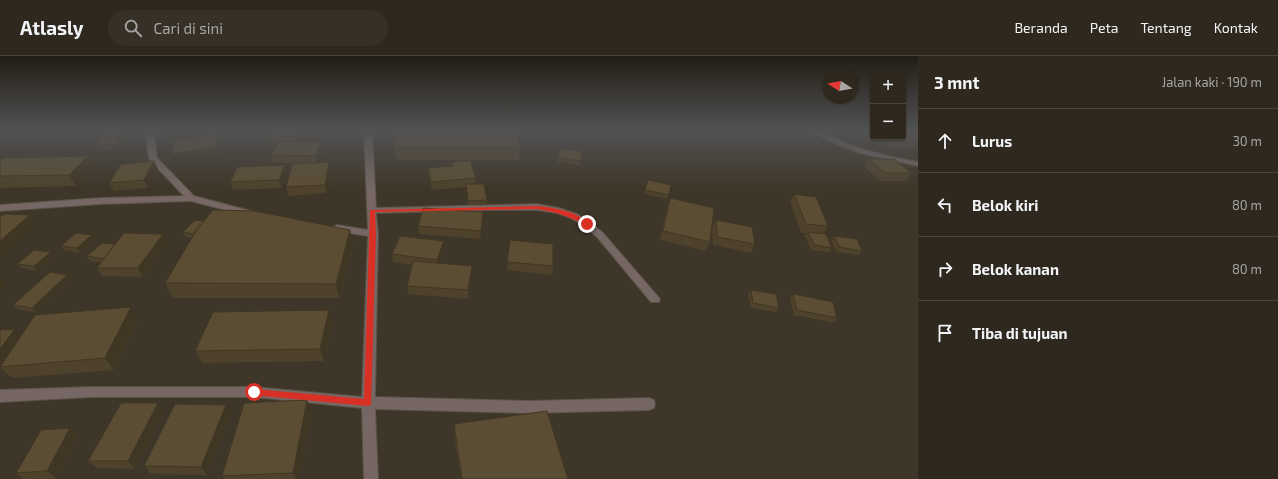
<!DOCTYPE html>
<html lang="id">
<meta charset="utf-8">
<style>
:root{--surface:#2e281e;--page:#363027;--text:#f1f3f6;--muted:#a7a6a4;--line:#49443c}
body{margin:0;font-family:"Exo 2",sans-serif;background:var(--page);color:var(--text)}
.controls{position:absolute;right:12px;top:12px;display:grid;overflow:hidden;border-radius:4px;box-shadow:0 1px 3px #0004}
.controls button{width:36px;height:36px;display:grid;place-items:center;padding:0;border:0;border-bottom:1px solid var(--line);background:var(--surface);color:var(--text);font:20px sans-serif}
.compass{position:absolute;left:822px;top:12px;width:36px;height:36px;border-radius:50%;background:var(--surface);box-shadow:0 1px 3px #0004;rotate:281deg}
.stop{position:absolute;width:12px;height:12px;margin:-9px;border:3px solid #d93025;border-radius:50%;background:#fff}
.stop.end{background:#d93025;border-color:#fff;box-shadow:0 1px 4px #0008}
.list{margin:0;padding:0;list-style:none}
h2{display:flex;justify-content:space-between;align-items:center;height:52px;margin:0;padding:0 16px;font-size:17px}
h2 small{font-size:13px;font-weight:400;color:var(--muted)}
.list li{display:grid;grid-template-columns:26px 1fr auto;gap:12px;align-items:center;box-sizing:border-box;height:64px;padding:0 16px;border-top:1px solid var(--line)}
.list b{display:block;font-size:15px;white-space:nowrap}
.list em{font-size:13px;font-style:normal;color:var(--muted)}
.icon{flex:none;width:22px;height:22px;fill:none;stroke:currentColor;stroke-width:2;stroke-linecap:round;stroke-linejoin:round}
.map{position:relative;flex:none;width:918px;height:423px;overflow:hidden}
header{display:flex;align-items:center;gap:24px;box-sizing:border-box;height:56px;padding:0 20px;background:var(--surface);border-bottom:1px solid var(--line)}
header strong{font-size:19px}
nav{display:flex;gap:22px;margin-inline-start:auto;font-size:14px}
.search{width:280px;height:36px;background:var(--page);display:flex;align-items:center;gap:10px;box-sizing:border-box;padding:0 14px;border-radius:22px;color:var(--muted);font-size:15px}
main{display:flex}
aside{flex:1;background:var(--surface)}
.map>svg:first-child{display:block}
</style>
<header>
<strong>Atlasly</strong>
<div class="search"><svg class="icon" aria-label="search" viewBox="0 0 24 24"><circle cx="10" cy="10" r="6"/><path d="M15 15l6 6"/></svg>Cari di sini</div>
<nav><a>Beranda</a><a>Peta</a><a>Tentang</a><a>Kontak</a></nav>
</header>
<main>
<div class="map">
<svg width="918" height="423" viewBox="0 0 918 423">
<rect width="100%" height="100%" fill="#3e3628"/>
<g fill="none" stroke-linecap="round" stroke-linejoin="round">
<g stroke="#5a5245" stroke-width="2">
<path id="minor" d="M150,74H158L154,79L157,102L194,140L255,156L256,158L255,160L252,161L191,145L101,148L0,155V149L101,142L184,140L149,103L146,79Z
M364,74H372L376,152L537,148L559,152L577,158L590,166L603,177L660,243L659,246H651L597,181L584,170L571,162L557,157L537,154H490L376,157L378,178L375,341L530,345L649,342L654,344L655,348L654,352L649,354L530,357L375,353L378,423H364L362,352L254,341H91L0,346V334L91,331H254L362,341L368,180L337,175L332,172L337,169L368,174Z
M807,74C823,74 837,84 851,89C873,97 895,102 918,106V110L860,97L834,87Z"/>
</g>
<use href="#minor" fill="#766764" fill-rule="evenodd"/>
</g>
<path fill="#4e422c" d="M0,74H17L12,78H0Z
M108,74H124L126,77L117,83L122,87L116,93H99L96,89L103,83L101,79Z
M299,75L300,79L298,85L321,86L323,93L317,107L331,114L327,137L288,140L286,131L303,107H273L271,99L276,90H271L270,86Z
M875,81H918V92L890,93Z
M394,91H520L519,104H396Z
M560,93L582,95L580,109L557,106Z
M88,100L94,111L76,130L0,132V104Z
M869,103L911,117L906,125H880L864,111Z
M452,106L476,122L475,128L487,144V149H468L466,131L432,134L429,120L428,112L452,110Z
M158,113L148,132L114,135L109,127Z
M287,117L282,132L233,134L230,126Z
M648,124L669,139L667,143L644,138Z
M794,138L828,170L823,178L832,192L829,196L811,194L805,180L807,177H801L790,146Z
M670,142L710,186L706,195L660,184L667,151Z
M483,164L480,183L419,178L418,170Z
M716,164L755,188L751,197L713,189L712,172Z
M183,176L353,188L339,242H173L165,227L192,182L185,181Z
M92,179L95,183L80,197L64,194L61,190Z
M834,180L862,195L859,199L836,196L831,184Z
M510,184L553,210L552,219L507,214Z
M444,185V194L439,207L471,218L468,243L408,238L407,230L412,209L393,206L392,198Z
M167,186L143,221L102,220L97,212L101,206L90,205L87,200L115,188Z
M51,196L54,201L37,215L21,212L17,208Z
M67,219L71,223L36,256L17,253L13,249Z
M751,234L779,252L776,256L751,252L748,238Z
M793,238L837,262L834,267L794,259L790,242Z
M138,263L114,314L12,322L1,312L0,313V274L21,280Z
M333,266L324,305L202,307L195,295Z
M164,356L135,413L96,412L88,405Z
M312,356L299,423H225L222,420Z
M231,357L207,419L151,418L144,410Z
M454,368L568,423H461L454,379Z
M78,380L57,423H24L16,417Z"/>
<path fill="#403624" d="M9,74H17L12,78Z
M122,74H124L126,77L115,84L113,80Z
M155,74H210V76L159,82Z
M221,74H248V75L223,78Z
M299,75L300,79L296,89L295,85Z
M217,78L219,86L220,98L175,106L172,98Z
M120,83L122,87L116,93L113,89Z
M321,86L323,93L317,108L315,100Z
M88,100L94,111L76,130L69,119Z
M154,105L158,113L148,132L144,124Z
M329,106L331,114L327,137L325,129Z
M285,109L287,117L282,132L279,124Z
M483,156V164L480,183L481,175Z
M30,159L36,167L0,200V185Z
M350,174L353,188L339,242L336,228Z
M163,178L167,186L143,221L138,212Z
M92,179L95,183L80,197L77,192Z
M444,185V194L438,212L437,204Z
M51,196L54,201L37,215L34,210Z
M472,210L471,218L468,243V234Z
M0,219L6,226L0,234Z
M67,219L71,223L36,256L32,252Z
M131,251L138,263L114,314L105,302Z
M329,254L333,266L324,305L320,293Z
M15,273L23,282L0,311V293Z
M307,344L312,356L299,423H296L293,417Z
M158,347L164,356L135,413L128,405Z
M226,349L231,357L207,419L201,411Z
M70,372L78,380L57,423L47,415Z"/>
<path fill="#5b4d33" stroke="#403624" d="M108,74H122L113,80L101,79Z
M397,74H515L520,91H394Z
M903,74H909L918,81V85H896L890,81H903Z
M299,75L295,85L270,86L274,76Z
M217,78V91L172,98L173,85Z
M103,82L120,83L113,89H96Z
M279,85L321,86L315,100L271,99Z
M560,93L582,95L581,105L558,102Z
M88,100L69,119L0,120V104L3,102Z
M869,103H894L911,117H885Z
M470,104L476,122L431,126L428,112L453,110L452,106Z
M154,105L144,124L109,127L121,108Z
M329,106L325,129L286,131L292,108Z
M285,109L279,124L230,126L237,111Z
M648,124L671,129L669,139L645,134Z
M466,128H484L487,144L468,145Z
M794,138L816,141L828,170L806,168Z
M670,142L714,152L710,186L663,175Z
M423,152L483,156L481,175L418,170Z
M213,154L255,155L350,174L336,228L165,227L197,173Z
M4,158L30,159L0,185V161Z
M195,164L204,165L197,173L195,178L183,176Z
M716,164L752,171L755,188L717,181Z
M808,176L826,178L832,192L814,189Z
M76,177L92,179L77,192L61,190Z
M124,177L163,178L138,212H97Z
M400,180L444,185L437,204L392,198Z
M834,180L857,183L862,195L839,191Z
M510,184L553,188V210L507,206Z
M102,187L115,188L104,203L87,200Z
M34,194L51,196L34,210L17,208Z
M413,205L472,210L468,234L407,230Z
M50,216L67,219L32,252L13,249Z
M751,234L776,238L779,252L753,247Z
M793,238L833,246L837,262L797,254Z
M131,251L105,302L0,311L35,259Z
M329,254L320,293L195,295L213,256Z
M15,273L0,293V274Z
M307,344L293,417L222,420L244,347Z
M121,347H158L128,405H88Z
M175,348L226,349L201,411L144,410Z
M547,355L568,423H462L454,368Z
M70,372L47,415L16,417L41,374Z"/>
<linearGradient id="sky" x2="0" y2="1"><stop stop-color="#221e16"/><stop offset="0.56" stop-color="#525253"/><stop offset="1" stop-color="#525253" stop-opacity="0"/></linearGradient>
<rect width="918" height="133" fill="url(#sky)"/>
<path fill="#d93025" d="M537,150C556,152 576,155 590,168L585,169C569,160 555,156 537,153L375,156L376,178L371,349L368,350L251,339L250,336L254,333L364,343L370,154Z"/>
</svg>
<div class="controls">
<button>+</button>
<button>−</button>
</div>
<svg class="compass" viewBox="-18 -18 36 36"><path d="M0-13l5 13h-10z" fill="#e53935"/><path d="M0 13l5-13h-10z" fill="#a7a6a4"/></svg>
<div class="stop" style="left:254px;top:336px"></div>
<div class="stop end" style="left:587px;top:168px"></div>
</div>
<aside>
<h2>3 mnt<small>Jalan kaki · 190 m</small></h2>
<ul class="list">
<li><svg class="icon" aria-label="ahead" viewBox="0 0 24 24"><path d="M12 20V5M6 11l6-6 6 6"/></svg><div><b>Lurus</b></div><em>30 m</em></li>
<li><svg class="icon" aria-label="left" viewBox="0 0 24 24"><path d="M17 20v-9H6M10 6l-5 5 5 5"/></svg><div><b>Belok kiri</b></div><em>80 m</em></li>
<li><svg class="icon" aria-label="right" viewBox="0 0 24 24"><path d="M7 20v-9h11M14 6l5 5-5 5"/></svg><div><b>Belok kanan</b></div><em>80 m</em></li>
<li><svg class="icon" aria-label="arrive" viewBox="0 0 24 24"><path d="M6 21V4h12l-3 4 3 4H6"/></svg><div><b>Tiba di tujuan</b></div></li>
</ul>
</aside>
</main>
